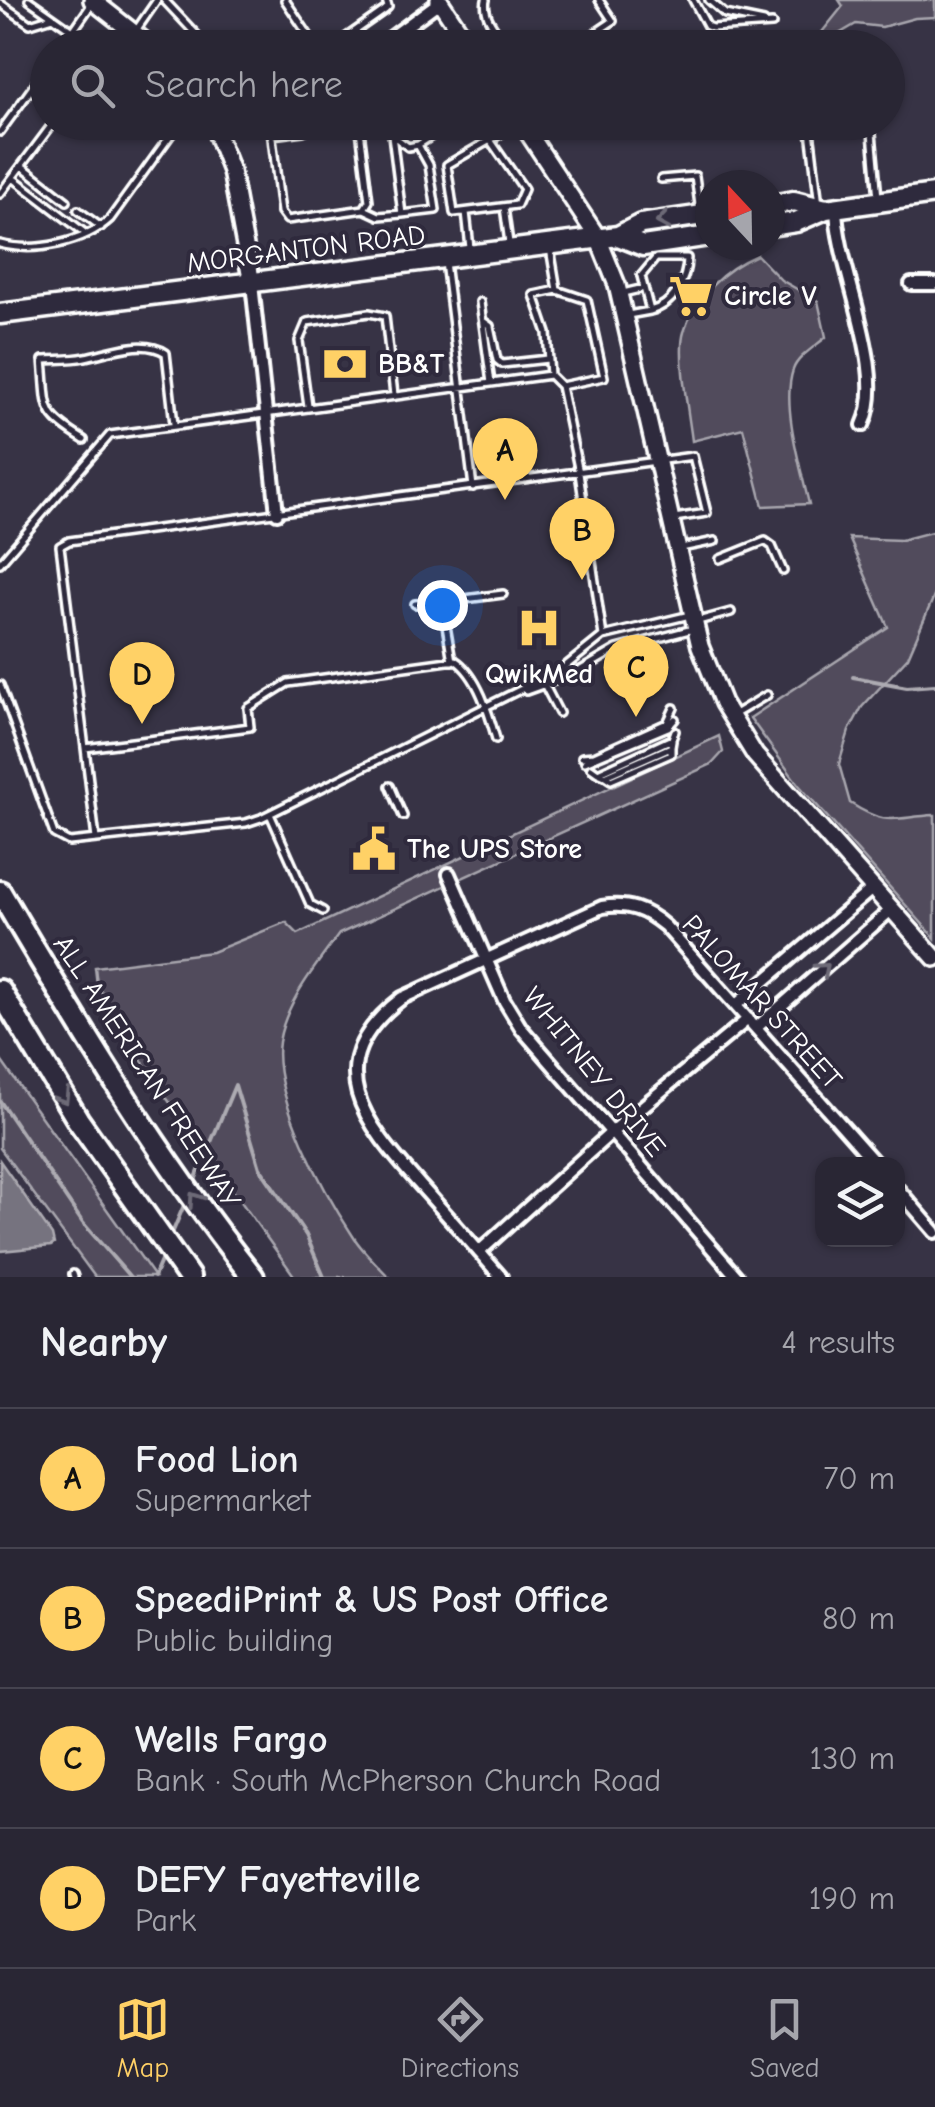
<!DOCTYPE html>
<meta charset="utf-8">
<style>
:root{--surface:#292634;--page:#353240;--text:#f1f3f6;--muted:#a5a5ac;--line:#45434f;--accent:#ffd166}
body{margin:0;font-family:"Comic Neue",sans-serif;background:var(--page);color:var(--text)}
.controls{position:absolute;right:30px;bottom:30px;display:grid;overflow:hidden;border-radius:20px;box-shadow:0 2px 8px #0004}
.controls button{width:90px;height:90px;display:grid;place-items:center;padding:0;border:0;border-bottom:2px solid var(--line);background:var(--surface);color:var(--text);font:50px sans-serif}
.compass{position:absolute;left:695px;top:170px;width:90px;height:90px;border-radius:50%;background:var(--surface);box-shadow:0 2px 8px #0004;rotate:338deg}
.you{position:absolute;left:442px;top:605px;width:35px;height:35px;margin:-25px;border:8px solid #fff;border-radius:50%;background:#1a73e8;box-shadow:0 0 0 15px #1a73e833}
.badge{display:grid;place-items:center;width:65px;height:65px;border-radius:50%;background:var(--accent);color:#111;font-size:32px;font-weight:700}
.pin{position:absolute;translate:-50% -82px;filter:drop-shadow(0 2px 5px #0008)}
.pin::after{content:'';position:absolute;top:52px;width:35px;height:30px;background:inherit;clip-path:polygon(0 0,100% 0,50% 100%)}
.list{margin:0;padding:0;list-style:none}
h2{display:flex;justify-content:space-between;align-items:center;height:130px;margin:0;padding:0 40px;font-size:42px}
h2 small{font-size:32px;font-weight:400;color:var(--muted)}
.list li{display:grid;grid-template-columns:65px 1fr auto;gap:30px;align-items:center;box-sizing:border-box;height:140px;padding:0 40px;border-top:2px solid var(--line)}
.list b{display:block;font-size:38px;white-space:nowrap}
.list p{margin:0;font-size:32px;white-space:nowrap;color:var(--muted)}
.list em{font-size:32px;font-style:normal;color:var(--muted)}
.icon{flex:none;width:55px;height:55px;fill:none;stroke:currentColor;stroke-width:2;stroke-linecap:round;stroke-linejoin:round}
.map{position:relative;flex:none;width:935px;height:1277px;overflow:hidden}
.search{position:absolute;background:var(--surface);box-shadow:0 2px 8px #0004;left:30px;right:30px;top:30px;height:110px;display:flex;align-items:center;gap:25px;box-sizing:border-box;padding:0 35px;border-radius:55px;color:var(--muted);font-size:38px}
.sheet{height:690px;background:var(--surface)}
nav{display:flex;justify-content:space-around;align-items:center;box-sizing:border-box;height:140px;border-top:2px solid var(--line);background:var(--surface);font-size:28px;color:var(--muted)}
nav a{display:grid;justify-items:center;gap:5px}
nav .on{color:var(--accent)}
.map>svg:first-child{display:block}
</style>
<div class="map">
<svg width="935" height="1277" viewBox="0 0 935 1277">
<rect width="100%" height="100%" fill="#373345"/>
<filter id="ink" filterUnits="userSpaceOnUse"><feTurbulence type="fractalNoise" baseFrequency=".01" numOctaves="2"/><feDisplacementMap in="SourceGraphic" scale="20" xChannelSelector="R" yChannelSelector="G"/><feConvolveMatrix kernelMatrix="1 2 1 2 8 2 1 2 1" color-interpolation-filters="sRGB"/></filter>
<g filter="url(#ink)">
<path fill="#514c5c" stroke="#a8a6ae" stroke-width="2.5" d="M839,0H935V17L915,18L882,27L856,24L839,34L830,47H810L843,6Z
M757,255L781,280L818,301L826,337C816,346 797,357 793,370C781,404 801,469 809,504L763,506L743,428L692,441C689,416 677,353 684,332C695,296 724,269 757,255Z
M935,531V594L908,657L862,707L849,731L839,764L850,803C889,828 894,817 935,815V938L798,784L750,718L888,627L849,538L901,540Z
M719,736L723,752L712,764L339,934C316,966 286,1001 279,1042C271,1095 324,1192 353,1236C362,1251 377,1264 389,1277H295L153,1079L97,985L95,967L212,952L286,922L298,934Z
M0,1059L155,1277H95L0,1148Z"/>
<path fill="#76737f" stroke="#adabb2" stroke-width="2.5" d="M0,1161L52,1235L54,1244L51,1246L0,1251Z"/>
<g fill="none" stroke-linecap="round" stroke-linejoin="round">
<path stroke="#adabb2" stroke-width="4" d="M853,677L907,687L935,685
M0,1101L83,1223L130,1277
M193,1185L235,1085L260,1168L306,1235L324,1277
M171,1236L187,1198
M154,1277L164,1254"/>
<g stroke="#fff" stroke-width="12">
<path id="lane" d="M29,0L73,31
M164,0L209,48
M285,0L317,48
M486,0C482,17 499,34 509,48
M693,0L707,26L712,28L772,24
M709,0L725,14L764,22
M0,3L30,24L53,17
M137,29L157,0
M61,48L91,5
M108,48L124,25
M331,48L385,10L388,7L386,0
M573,48L613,21L599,0
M270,122L281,212L287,220L364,209L369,201L359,122
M384,122L392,135L408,147L418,145L453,122
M397,122L405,127L412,122
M809,122L819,205
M871,122L878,198
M0,132L48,66
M272,135L303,131L324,122
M392,135L402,214L436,210L429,165L418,145
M490,140L524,189L517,205L454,213L447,165Z
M490,140L517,124
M22,166L67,201
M13,178L86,234
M661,179L695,176L700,212
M0,194L54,122
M504,207L509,243
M364,209L379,216L402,214
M78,210L101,227
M466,212L470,248
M0,244C35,253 84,243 110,219L180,122
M550,248L557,290
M656,258H687C687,281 673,305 650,311L641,276Z
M445,262L473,487
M623,293L644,288
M480,302L491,383
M628,315L650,311
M483,321L490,326L497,360L502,364L548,359
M550,375L547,333L534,295L557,290L587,300L604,377L561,386
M308,406L299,341L307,322L369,313L385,316L394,395
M84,440C40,413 48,410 43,360C57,359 72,360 85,357C111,352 143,338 166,353L174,424
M681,548L715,541
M720,559L765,541L772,546L783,571
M0,563L110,435L550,375L561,386L579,473L603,636
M415,604L442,602
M698,621L731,612
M617,649L630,680
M452,661L442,602L503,594
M544,684L559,713
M0,685L54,834L69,842L246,823L261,818L562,669L603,636L690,615
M526,691L576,673L617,649L693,629
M735,714L767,695
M496,739C489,714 478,675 455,660L288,683L248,708L250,727L85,748L60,546L69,541L693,456L707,513L674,518
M85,748L96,839
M582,757L594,756L667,723L674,708
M585,762L668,727L675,719
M591,768L598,773L672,739L675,731
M598,773L605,776L671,747L672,741
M605,776L611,780L671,754V747
M390,786L403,816
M270,814L310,904L323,911
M73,1274L74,1277"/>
</g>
<g stroke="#fff" stroke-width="18">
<path id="street" d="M377,48L442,0
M836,208C837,269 889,370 863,425
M252,284L277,513
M911,284H935
M449,874L504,1000L521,1028L737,1277
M736,1005L872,889
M756,1028L891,910
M898,1189L935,1232
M479,1252L612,1132L748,1019
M501,1277C474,1246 447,1215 420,1185C365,1123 315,1065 402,998L602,907C628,903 645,909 665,926L876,1164"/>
</g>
<g stroke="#fff" stroke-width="22">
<path id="secondary" d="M92,0L153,48
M439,0L471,48
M212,122L231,171L252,284
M521,122L598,238L617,285L700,646L723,703L755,755L935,958"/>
</g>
<g stroke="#fff" stroke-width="25">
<path id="primary" d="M770,205L794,201L826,209
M770,226L796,222L826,209L935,194
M618,236L643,246L710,236
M0,314L618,236L641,224L710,214"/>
</g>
<g stroke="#fff" stroke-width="28">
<path id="highway" d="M0,892C78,1024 157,1157 253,1277
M0,991L78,1120L189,1277"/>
</g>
<use href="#lane" stroke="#2f2a3d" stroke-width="5"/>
<use href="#street" stroke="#2f2a3d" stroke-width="10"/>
<use href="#secondary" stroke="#2f2a3d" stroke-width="15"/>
<use href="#primary" stroke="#2f2a3d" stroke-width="18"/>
<use href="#highway" stroke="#2f2a3d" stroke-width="20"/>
</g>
<defs><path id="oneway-chevron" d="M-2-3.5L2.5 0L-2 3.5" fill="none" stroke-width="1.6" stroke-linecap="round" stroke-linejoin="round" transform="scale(2.5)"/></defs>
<g stroke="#6d6a77">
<use href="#oneway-chevron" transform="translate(663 221) rotate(171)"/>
<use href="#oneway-chevron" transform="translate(823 969) rotate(-41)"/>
<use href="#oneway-chevron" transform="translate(63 1097) rotate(58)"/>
<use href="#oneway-chevron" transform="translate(195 1199) rotate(-124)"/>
</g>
</g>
<defs>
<g id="supermarket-bare" transform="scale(3.45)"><path d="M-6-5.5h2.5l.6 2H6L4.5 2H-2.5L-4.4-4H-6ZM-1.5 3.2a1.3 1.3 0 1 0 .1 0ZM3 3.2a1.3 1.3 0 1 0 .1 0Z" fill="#ffd166" stroke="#2f2a3d" stroke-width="2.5" paint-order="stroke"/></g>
<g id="bank-bare" transform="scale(3.45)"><path d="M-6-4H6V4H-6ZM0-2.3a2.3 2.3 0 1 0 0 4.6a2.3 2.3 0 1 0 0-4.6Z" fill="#ffd166" stroke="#2f2a3d" stroke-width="2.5" paint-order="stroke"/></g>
<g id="hospital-bare" transform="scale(3.45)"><path d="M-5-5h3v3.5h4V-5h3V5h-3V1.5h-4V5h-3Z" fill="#ffd166" stroke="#2f2a3d" stroke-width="2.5" paint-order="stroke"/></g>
<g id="civic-bare" transform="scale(3.45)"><path d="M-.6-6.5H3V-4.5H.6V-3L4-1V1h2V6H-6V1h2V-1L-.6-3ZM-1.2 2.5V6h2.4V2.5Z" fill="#ffd166" stroke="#2f2a3d" stroke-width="2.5" paint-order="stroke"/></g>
</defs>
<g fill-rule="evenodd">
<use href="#supermarket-bare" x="691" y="296"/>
<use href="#bank-bare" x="345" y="364"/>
<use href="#hospital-bare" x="539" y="628"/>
<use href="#civic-bare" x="374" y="849"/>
</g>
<g text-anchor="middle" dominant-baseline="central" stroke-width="8" stroke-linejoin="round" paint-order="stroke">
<g font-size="28" fill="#fff" stroke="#2f2a3d">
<text transform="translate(306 249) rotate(-7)">MORGANTON ROAD</text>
<text transform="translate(762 1002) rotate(48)">PALOMAR STREET</text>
<text transform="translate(147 1072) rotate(57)">ALL AMERICAN FREEWAY</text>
<text transform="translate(594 1072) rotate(51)">WHITNEY DRIVE</text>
</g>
<g font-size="28" font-weight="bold" fill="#fff" stroke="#2f2a3d" text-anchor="start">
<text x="724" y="296">Circle V</text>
<text x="378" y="364">BB&amp;T</text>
<text x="539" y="674" text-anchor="middle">QwikMed</text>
<text x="407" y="849">The UPS Store</text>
</g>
</g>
</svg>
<div class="controls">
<button><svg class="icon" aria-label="layers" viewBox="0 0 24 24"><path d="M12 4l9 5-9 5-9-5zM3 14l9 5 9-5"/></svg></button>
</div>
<svg class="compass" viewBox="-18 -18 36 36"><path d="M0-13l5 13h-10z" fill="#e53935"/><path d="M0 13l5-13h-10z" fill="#a5a5ac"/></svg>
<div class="you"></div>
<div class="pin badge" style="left:505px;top:500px">A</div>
<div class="pin badge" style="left:582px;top:580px">B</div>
<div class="pin badge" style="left:636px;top:717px">C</div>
<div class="pin badge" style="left:142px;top:724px">D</div>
<div class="search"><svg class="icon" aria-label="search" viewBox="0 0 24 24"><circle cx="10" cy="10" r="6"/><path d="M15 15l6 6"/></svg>Search here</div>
</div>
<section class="sheet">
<h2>Nearby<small>4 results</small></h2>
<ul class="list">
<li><span class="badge">A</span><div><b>Food Lion</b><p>Supermarket</p></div><em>70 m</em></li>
<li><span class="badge">B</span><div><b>SpeediPrint &amp; US Post Office</b><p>Public building</p></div><em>80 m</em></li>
<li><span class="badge">C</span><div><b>Wells Fargo</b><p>Bank · South McPherson Church Road</p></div><em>130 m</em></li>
<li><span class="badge">D</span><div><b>DEFY Fayetteville</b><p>Park</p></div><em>190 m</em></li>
</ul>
</section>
<nav>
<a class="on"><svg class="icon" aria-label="map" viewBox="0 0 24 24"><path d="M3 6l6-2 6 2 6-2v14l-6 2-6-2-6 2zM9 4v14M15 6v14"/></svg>Map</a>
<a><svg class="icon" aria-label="directions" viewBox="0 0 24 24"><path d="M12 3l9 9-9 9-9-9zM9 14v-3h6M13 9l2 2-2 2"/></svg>Directions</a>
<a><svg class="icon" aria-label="saved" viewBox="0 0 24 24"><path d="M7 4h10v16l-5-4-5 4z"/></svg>Saved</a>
</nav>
